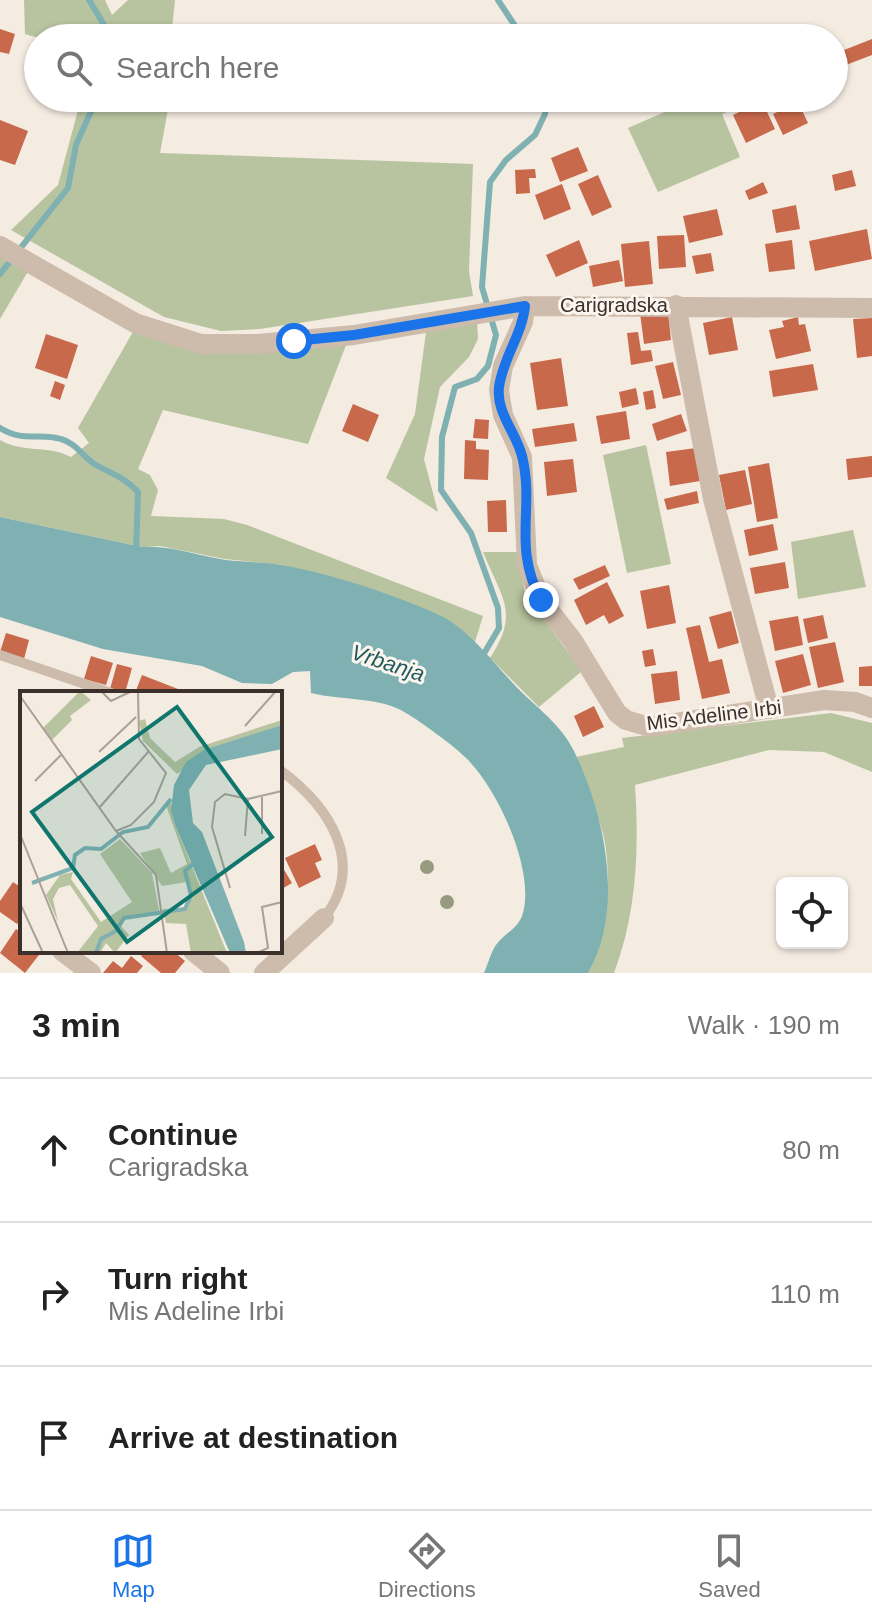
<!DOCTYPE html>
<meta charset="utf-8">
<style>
:root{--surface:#fff;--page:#f2f2f2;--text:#222;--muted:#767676;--line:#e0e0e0;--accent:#1a73e8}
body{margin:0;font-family:Arial,sans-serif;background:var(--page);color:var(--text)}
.controls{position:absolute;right:24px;bottom:24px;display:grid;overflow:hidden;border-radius:12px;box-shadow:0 2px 6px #0004}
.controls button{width:72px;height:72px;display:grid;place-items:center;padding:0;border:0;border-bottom:2px solid var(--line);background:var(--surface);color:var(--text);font:40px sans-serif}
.stop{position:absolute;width:24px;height:24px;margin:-18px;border:6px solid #1a73e8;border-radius:50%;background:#fff}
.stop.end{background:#1a73e8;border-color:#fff;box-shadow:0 2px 8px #0008}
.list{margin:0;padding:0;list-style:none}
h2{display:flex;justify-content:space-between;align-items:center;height:104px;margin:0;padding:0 32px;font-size:34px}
h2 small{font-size:26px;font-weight:400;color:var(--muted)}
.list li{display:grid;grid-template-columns:52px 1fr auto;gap:24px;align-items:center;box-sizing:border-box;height:144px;padding:0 32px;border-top:2px solid var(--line)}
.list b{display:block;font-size:30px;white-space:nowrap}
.list p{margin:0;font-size:26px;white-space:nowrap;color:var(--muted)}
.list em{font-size:26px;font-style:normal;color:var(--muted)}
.icon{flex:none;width:44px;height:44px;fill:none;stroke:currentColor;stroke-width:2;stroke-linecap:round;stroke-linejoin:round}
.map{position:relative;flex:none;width:872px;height:973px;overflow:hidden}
.search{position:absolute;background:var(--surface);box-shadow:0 2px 6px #0004;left:24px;right:24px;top:24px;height:88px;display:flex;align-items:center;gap:20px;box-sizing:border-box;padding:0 28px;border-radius:44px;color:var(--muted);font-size:30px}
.sheet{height:536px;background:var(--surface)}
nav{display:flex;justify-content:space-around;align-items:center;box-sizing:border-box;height:112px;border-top:2px solid var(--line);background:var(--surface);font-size:22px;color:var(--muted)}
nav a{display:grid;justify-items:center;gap:4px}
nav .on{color:var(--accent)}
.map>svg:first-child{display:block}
</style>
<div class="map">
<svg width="872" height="973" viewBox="0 0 872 973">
<rect width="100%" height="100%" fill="#f4ebe1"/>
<path fill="#b8c4a0" d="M24,0H105L112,15L128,0H175L171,38H102L97,25C74,38 51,43 25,34Z
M86,98H170L160,153L473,164L469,271L473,296L260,329L221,331L164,317L11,230L58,185L78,110Z
M697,98H761L722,114L740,157L658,192L628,128Z
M0,252L30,268L0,319Z
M477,320L478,339L469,357L440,387L424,459L438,512L386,478L415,414L427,325Z
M134,330L163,337L348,340L308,444L163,410L138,469L150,475L158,490L151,516L224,519L247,525L483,616L475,642L439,615L347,583L281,565L225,559L160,546L142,547L0,517V440C22,453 48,445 71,457L89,443L78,428Z
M646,445L671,564L627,573L603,455Z
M853,530L866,587L798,599L791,542Z
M483,552H518L525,594L582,671L539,707L490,658C520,612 502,599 483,552Z
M831,713L872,723V772L824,752L769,750L635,785C639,850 637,912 614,973H588C607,939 613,873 603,834C596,808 585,783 576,757L624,747L622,738Z"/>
<path fill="#7fb0b2" d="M0,517L142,547C171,545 198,556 226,560C244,562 263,562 281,565C332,574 390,593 437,614C466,627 488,656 509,679C529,702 560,722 574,751C605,815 625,908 588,973H484C488,964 491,952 496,945C505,933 519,928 523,913C535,869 497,787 465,757C453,745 421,722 406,713C379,696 342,701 311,693L310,671L293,672L272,684L242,683L202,666L103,649L0,617Z"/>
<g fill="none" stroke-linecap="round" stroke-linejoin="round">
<path stroke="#7fb0b2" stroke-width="6" d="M89,0L112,38
M498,0L523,38
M0,274L68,188L76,145L97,98
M0,428C25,443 38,432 61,439C76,443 83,457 96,465C112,474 126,478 138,492L136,553
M482,657L499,628L498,608L471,533L441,490L442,437L455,387L477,379L488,366L496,335L482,287L490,182L506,160L535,135L545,114L547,98"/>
</g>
<path fill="#c8694b" d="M0,29L15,34L9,54L0,52Z
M872,39V55L838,68L834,54Z
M762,101L775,129L746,143L733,115Z
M798,102L808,123L783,135L773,114Z
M0,120L28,131L15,165L0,160Z
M578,147L588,171L560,182L551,158Z
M535,169L536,178H529L530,193L516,194L515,170Z
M852,170L856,186L835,191L832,175Z
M598,175L612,207L592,216L578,184Z
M763,182L768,193L749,200L745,191Z
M562,184L571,209L544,220L535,195Z
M796,205L800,229L776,233L772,210Z
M717,209L723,235L689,243L683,216Z
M867,229L872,259L815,271L809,241Z
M684,235L686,267L659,269L657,236Z
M579,240L588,263L556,277L546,255Z
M792,240L795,269L769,272L765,244Z
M649,241L653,284L625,287L621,244Z
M711,253L714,271L696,274L692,256Z
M619,260L623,281L593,287L589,266Z
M668,310L671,340L644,344L640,313Z
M732,317L738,350L709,355L703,323Z
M798,317L799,325L805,324L811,351L776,359L769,330L784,327L782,321Z
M872,318V356L857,358L853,319Z
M638,332L641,351L651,350L653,361L631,365L627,333Z
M46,334L78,345L67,379L35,368Z
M561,358L568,406L537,410L530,363Z
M673,362L681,395L663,399L655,366Z
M813,364L818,390L773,397L769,371Z
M55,381L65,385L60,400L50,396Z
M636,388L639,404L622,408L619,392Z
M653,390L656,408L646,410L643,392Z
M353,404L379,415L368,442L342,431Z
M626,411L630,439L601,444L596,416Z
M681,414L687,431L657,441L652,424Z
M475,419L489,420L488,439L473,438Z
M574,423L577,441L535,447L532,429Z
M465,440L476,441V449L489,450L488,480L464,479Z
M696,448L700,481L670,486L666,452Z
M872,456V477L848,480L846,459Z
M573,459L577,492L547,496L544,462Z
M769,463L778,518L757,522L748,467Z
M745,470L752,504L726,510L719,475Z
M697,491L699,503L667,510L664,499Z
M506,500L507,532H488L487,501Z
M773,524L778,550L749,556L744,530Z
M785,562L789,588L755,594L750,568Z
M605,565L610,576L579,590L573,579Z
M607,582L624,616L609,624L604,615L586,625L574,600Z
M669,585L676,623L647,629L640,591Z
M731,611L739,643L718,649L709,617Z
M823,615L828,638L808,643L803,619Z
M798,616L803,645L775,651L769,621Z
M700,625L709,662L722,659L730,693L702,699L686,628Z
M6,633L29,640L24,659L0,652Z
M835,642L844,682L818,688L809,647Z
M653,649L656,665L645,667L642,651Z
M803,654L811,685L783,693L775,661Z
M91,656L113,663L106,685L84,679Z
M117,664L132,668L125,693L110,689Z
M872,666V686H859V667Z
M677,671L680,700L655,704L651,674Z
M142,675L178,689L177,693H135Z
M594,706L604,727L583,737L574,716Z
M315,844L322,860L315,863L321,877L299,888L285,858Z
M280,863L292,883L280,890Z
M13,882L22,888V918L17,924L0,912V901Z
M16,929L22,933V951H42L25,973L0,953Z
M145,951H173L185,961L175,973H161L141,956Z
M131,956L143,966L137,973H103L113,961L122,968Z"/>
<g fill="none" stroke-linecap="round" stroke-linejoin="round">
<path stroke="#cdbbac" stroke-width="10" d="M0,655L111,693
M280,770C329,806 367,863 324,918"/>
<path stroke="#cdbbac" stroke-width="20" d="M0,246L135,323L201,344H258L354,335L525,306L872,308
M676,305L713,499L769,709
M525,306L523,322L503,366L499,390L503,415L522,457L527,565L541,600L573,641L617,713L626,720L650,727L824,700L855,702L872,708
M62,951L91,973
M193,951L220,973
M264,973L324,918"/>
</g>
<g fill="#969b7f">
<circle cx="427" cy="867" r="7"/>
<circle cx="447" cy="902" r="7"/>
</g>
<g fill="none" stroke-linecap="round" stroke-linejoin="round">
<path stroke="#1a73e8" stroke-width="10" d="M294,341L354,335L525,306C522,335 503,358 499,387C496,413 516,432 522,456C535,508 512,546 541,600"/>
</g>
<g text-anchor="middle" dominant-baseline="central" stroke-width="6" stroke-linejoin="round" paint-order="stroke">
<g font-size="20" fill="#3b302b" stroke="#fbf5ee">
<text x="614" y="305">Carigradska</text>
<text transform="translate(714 715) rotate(-7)">Mis Adeline Irbi</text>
</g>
<g font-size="22" font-style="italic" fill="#1f5a5e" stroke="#fbf5ee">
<text transform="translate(388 663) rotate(18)">Vrbanja</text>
</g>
</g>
<g transform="translate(20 691)">
<rect width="262" height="262" fill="#f4ebe1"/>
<path d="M60,0L71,9L50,25L52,29L32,49L23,37ZM125,28L130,47L155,71L179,56L262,29V34L199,57L157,83L123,50L119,30ZM151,111L156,136L207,262H171L166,233L146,232L143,218L166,217L172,205L167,191L142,195L120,162L140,157L151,182L167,173L148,120L146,112ZM100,148L132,182L140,224L104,228L100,234L109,244L95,262L86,252L80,262H57L78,235L50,194L39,197L33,208L38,231L26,204L40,184L53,181L51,188L81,231L112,211L80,163Z" fill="#b8c4a0"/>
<path d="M262,34V58L186,74L169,99L173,132L182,141L224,251L226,262H210L156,136L151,119L154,94L166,71L184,59Z" fill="#7fb0b2"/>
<path fill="none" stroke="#7fb0b2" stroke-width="4" d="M12,192L53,177L55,164L65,157L81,158L103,141L128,136L151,108M76,262L81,248L96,240L104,227L165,218L171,204L165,180L175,171"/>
<path fill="none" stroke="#aaa098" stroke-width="2" d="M82,1L91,10L112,0M0,5L96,140L136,184L147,262M225,35L256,0M79,61L116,26M15,90L41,64M242,106V143M79,117L129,60M96,140L111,134L134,111L146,82L119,48L118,0M0,143L48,262M225,145L228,108M210,197L192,136L195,111L205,103L228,108L262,100M0,212L23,262M237,262L248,257L242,216L262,211"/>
<path fill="#0f766e" fill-opacity="0.15" stroke="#0f766e" stroke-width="4" d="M157,16L252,146L107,251L12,121Z"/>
<rect width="262" height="262" fill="none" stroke="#3b302b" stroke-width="4"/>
</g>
</svg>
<div class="controls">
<button><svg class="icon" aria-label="locate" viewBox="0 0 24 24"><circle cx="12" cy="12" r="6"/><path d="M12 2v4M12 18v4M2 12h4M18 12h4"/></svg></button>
</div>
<div class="stop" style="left:294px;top:341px"></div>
<div class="stop end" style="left:541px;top:600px"></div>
<div class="search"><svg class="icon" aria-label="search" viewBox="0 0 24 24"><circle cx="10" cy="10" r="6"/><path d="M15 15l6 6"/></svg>Search here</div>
</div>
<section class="sheet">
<h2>3 min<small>Walk · 190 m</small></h2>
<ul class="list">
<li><svg class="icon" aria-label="ahead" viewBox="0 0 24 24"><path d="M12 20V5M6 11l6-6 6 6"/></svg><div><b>Continue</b><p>Carigradska</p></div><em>80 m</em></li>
<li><svg class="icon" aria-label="right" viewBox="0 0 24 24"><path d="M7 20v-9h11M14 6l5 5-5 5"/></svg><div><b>Turn right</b><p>Mis Adeline Irbi</p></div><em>110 m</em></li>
<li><svg class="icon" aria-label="arrive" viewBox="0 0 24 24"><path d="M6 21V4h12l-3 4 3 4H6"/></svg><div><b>Arrive at destination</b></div></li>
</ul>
</section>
<nav>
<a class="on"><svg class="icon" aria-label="map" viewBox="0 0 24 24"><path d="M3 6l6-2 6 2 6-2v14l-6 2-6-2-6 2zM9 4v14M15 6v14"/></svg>Map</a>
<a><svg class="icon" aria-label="directions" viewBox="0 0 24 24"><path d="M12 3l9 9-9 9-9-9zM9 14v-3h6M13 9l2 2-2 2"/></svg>Directions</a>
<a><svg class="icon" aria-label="saved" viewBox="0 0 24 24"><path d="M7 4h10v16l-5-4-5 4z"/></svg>Saved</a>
</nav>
